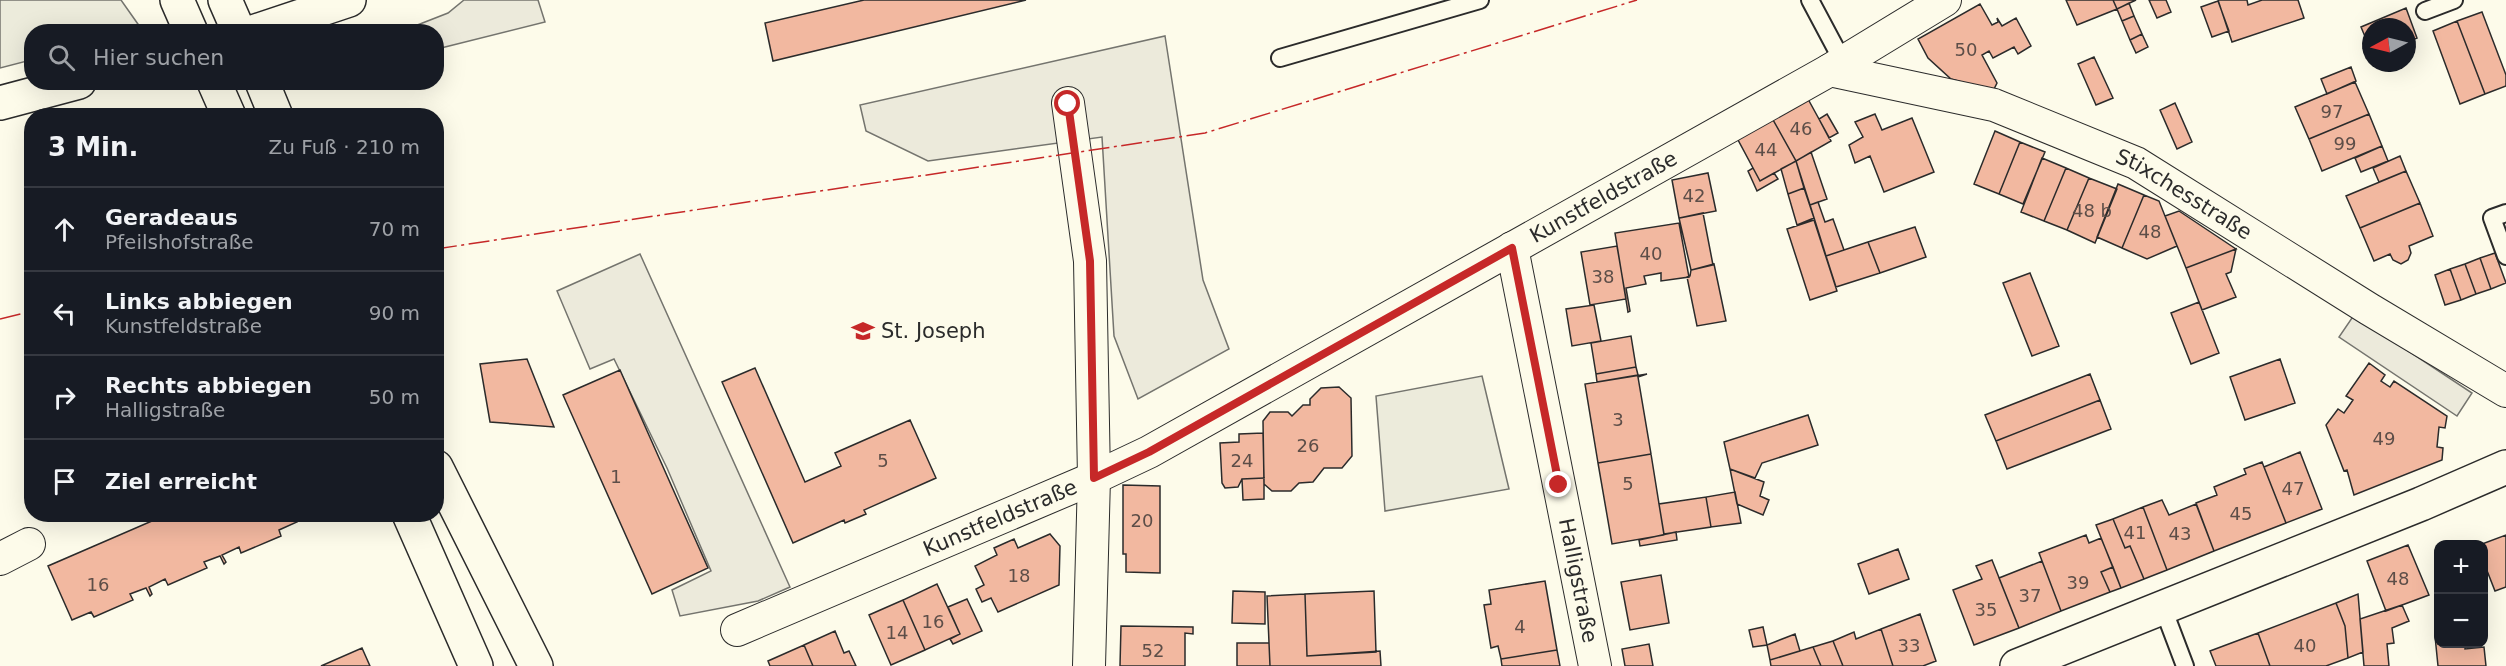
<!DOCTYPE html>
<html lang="de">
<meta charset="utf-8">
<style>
:root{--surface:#171b24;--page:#20242c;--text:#f1f3f6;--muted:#9ea1a6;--line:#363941}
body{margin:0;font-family:"DejaVu Sans",sans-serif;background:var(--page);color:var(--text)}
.controls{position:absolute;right:18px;bottom:18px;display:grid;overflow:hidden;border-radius:12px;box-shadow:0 6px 24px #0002}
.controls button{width:54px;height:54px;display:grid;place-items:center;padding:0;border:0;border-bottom:2px solid var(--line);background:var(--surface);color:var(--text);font:30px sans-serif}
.compass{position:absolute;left:2362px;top:18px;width:54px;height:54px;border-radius:50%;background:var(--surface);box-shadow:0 6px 24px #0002;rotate:263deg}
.stop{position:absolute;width:18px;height:18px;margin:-14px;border:4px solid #c62828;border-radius:50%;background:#fff}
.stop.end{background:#c62828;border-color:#fff;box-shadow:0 2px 6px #0008}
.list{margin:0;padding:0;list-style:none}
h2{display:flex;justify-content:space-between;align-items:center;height:78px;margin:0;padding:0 24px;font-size:26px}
h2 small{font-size:20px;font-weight:400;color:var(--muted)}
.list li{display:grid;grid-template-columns:39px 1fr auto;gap:18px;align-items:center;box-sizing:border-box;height:84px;padding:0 24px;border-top:2px solid var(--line)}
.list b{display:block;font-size:22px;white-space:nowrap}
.list p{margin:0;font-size:20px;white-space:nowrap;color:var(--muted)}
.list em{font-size:20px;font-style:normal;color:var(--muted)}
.icon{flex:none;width:33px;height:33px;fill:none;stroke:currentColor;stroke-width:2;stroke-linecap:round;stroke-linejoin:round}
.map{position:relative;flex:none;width:2506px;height:666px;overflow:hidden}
.search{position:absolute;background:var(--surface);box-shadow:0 6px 24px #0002;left:24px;top:24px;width:420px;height:66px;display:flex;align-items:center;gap:15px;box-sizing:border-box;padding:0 21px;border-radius:24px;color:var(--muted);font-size:22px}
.panel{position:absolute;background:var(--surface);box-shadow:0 6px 24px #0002;left:24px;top:108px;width:420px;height:414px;border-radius:24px}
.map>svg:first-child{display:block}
</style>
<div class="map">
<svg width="2506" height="666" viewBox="0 0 2506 666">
<rect width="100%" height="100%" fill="#fdfbea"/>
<path fill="#ecebdb" stroke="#74746e" stroke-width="1.5" d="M0,0H121L140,27L126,32H32L31,60L0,68Z
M1482,376L1509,489L1385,511L1376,396Z"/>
<path fill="#eceadb" stroke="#74746e" stroke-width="1.5" d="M464,0H538L545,22L437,49L436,32L402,31L448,13Z
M1165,36L1203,280L1229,349L1138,399L1114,336L1102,137L928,161L866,131L860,105Z
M640,254L790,587L758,601L680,616L672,590L711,571L667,468L614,359L590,369L557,291Z
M2354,315L2472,393L2457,416L2339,337Z"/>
<path fill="#f2b8a0" stroke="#2b2b2b" stroke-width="1.5" d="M864,0H1026L773,61L765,23Z
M2066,0H2113L2117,9L2077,25Z
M2113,0H2136L2117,9Z
M2149,0H2166L2171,12L2157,18Z
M2218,0H2247L2248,5L2262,0H2298L2304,18L2232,42Z
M2218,1L2229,31L2212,37L2201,7Z
M2129,3L2134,16L2122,21L2117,9Z
M1980,4L1992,25L1998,22L1997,18L2002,26L2016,18L2031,46L2018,54L2014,47L1993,58L1989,51L1982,55L1997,83L1993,91L1951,79L1928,58L1918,39Z
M2406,8L2417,38L2407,42V27H2371V51L2361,27Z
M2482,12L2506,75V86L2485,94L2457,21Z
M2134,16L2142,34L2130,40L2122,21Z
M2457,21L2485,94L2460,104L2433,31Z
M2142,34L2148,47L2136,53L2130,40Z
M2094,57L2113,98L2096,105L2078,64Z
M2351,67L2356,81L2327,94L2321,79Z
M2355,82L2369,114L2309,139L2295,107Z
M1808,99L1831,141L1796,161L1772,118Z
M2175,103L2192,142L2177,149L2160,110Z
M1827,114L1838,133L1829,138L1819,119Z
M1875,114L1882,130L1912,118L1934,172L1884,192L1870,156L1855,163L1849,145L1863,137L1855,122Z
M2369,114L2382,146L2322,171L2309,139Z
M1772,118L1796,161L1760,181L1737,138Z
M1995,131L2020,142L1999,194L1974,184Z
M2020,142L2045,152L2023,204L1999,194Z
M2382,146L2388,161L2361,172L2355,158Z
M1811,152L1827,199L1810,205L1796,161Z
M2400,156L2406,171L2379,182L2373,168Z
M2042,158L2066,168L2044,221L2021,212Z
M1796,161L1804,188L1788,194L1781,169Z
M1753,168L1760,181L1774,173L1778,179L1757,191L1748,171Z
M2066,168L2089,178L2067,230L2044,221Z
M2406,171L2420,203L2360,228L2346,196Z
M1708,173L1716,211L1679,218L1672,180Z
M2089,178L2117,189L2095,243L2067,230Z
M2118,184L2144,195L2122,248L2097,237Z
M1804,188L1814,218L1797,225L1788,194Z
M2144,195L2159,201L2177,246L2147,259L2122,248Z
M1818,202L1825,222L1833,219L1844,250L1826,256L1810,205Z
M2420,203L2433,236L2409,246L2411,253L2408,260L2401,264L2393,260L2390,254L2374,261L2360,228Z
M2179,211L2236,249L2186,268L2165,216Z
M1703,213L1713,265L1691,270L1679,218Z
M1814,220L1837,291L1810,300L1787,229Z
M1679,223L1689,277L1661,281V273L1644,276L1646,284L1626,288L1630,311L1628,312L1615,233Z
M1915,227L1926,257L1880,273L1868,242Z
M1868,242L1880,273L1836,287L1826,256Z
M1617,246L1626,299L1590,305L1581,252Z
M2236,249L2231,272L2226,274L2236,297L2202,310L2186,268Z
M2495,253L2506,283L2491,289L2480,258Z
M2480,258L2491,289L2476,294L2465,264Z
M1714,264L1726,321L1697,326L1687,277L1690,276L1691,270Z
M2465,264L2476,294L2461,300L2450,269Z
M2450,269L2461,300L2445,305L2435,275Z
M2030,273L2059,346L2032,356L2003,283Z
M2199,302L2219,353L2191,364L2171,313Z
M1594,305L1601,341L1572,346L1566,309Z
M1631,336L1636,367L1596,374L1591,343Z
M527,359L554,427L490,422L480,364Z
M2280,359L2295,403L2245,420L2230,377Z
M2369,363L2385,375L2381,381L2390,387L2394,381L2447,416L2445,428L2439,427L2437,447L2443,448L2442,460L2354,495L2347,470L2344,471L2326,425L2338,409L2344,413L2353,400L2346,396Z
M1636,367L1638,375L1597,382L1596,374Z
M755,368L805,482L841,466L835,453L910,420L936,478L864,510L866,514L845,523L844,520L793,543L722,382Z
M620,370L708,568L652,594L563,395Z
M1647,374L1638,377L1651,454L1598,463L1585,384Z
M2090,374L2100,400L1996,441L1985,415Z
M1339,387L1351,398L1352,456L1342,468H1324L1313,482L1299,483L1291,491H1272L1264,484L1263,421L1270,412H1288L1292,416L1303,405H1310V399L1321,388Z
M2100,400L2111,429L2007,469L1996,441Z
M1808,415L1818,445L1762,463L1755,478L1730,469L1724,442Z
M1263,433L1264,478L1242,479L1238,487L1225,488L1222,483L1220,443L1239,442V434Z
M2300,452L2322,509L2286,523L2264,467Z
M1651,454L1664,535L1612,544L1598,463Z
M2262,462L2286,523L2214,551L2196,503L2217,495L2214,487L2246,474L2244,469Z
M1730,469L1764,482L1760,496L1769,500L1763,515L1737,504Z
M1264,478V499L1243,500L1242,479Z
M1123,485L1160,486V573L1126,572V554H1123Z
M1735,492L1741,523L1711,527L1706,497Z
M1706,497L1711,527L1664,534L1659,504Z
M2162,500L2169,515L2196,504L2214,551L2167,570L2143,507Z
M2143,507L2167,570L2144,579L2130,546L2125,548L2113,519Z
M168,514H293L297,522L279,530L281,536L241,553L239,547L222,555L226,562L224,564L220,556L204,562L207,568L168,585L165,579L149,587L152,594L150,596L146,588L130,594L133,600L94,617L91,612L72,620L48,566Z
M2113,519L2125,548L2130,546L2144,579L2121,588L2096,525Z
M1676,532L1677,540L1640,546L1639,540Z
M1050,534L1060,546L1059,585L998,612L991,598L982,602L976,589L984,585L975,566L997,555L994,548L1014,539L1018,548Z
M2086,535L2089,543L2101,538L2113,567L2101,572L2110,592L2061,611L2039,553Z
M2506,535V587L2495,591L2484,563L2482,544Z
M2408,545L2429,595L2386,611L2367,561Z
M1898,549L1909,579L1869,594L1858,564Z
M1992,560L2019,628L1974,645L1953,590L1982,579L1976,566Z
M2042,561L2061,611L2019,628L1999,578Z
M2113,567L2121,588L2110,592L2101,572Z
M1661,575L1669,623L1630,630L1621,582Z
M1545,581L1557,650L1501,659L1498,646L1491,648L1484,605L1491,604L1489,590Z
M937,584L960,634L925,650L903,600Z
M1233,591L1265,592V624L1232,623Z
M1374,591L1376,652L1307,656L1305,594Z
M1305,594L1307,656L1380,651L1381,666H1270L1267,596Z
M2358,594L2363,652L2348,658L2345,626L2336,603Z
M967,599L982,631L953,644L950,639L960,634L948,607Z
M903,600L925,650L891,665L869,615Z
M2336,603L2345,626L2348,658L2326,666H2270L2258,633Z
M2402,605L2409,621L2392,628L2394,643L2387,644L2389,666H2364L2360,619Z
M1920,614L1936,661L1923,666H1893L1881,629Z
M1121,626L1193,627V634L1185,633V666H1120Z
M1763,627L1767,645L1753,647L1749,630Z
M1881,629L1893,666H1843L1833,641L1854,632L1856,639Z
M835,631L844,653L849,651L856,666H813L804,645Z
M2258,633L2270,666H2216L2210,651Z
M1795,634L1800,651L1770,660L1767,645Z
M2435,636H2438V644H2465V649L2484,647L2486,666H2438Z
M1833,641L1843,666H1821L1813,647Z
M1237,643H1269L1270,666H1237Z
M1649,644L1653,666H1625L1622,649Z
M804,645L813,666H770L768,661Z
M1813,647L1821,666H1771L1770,660Z
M362,648L370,666H321Z
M1557,650L1560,666H1502L1501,659Z"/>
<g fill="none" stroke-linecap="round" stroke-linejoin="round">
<g stroke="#2b2b2b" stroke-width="20">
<path id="lane" d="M1810,0L1843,62
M2425,11L2454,0
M1280,58L1480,0
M2506,213L2492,218L2506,256
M2163,608L2185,666"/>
</g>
<g stroke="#2b2b2b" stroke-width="34">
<g id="street">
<path id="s1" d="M1830,70L1994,105L2136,163L2369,309L2506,391"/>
<path d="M1068,103L1090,261L1094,478L1089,666"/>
<path id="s2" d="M1512,248L1595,666"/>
<path d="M0,559L29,544"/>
<path id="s3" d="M737,630L1094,478L1149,452L1830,70L1945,0"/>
</g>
</g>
<g stroke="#2b2b2b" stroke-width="36">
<path id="secondary" d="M177,0L191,32
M225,0L239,32
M253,32L349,0
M214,82L229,116
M262,82L276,116
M0,103L79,82
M436,467L536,666
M409,514L476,666
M2017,666L2421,504L2506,467"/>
</g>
<use href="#lane" stroke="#fdfbea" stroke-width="16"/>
<use href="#street" stroke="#fdfbea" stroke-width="32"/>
<use href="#secondary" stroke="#fdfbea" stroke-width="33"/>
<path stroke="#c62828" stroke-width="1.5" stroke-dasharray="21 4.5 3 4.5" stroke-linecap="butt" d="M436,249L1205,133L1637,0
M0,319L32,311"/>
</g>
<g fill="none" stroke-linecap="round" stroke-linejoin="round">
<path stroke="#c62828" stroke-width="8" d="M1068,104L1090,261L1094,478L1149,452L1512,248L1559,485"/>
</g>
<defs>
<g id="school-bare" transform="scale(1.8)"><path d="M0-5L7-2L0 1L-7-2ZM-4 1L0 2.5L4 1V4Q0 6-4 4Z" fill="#c62828" stroke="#fdfbea" stroke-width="2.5" paint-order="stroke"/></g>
</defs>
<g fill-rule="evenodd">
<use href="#school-bare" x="863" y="331"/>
</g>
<g text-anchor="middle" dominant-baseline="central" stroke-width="4.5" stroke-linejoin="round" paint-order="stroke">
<g font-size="18" fill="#5d4e48">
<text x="1966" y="49">50</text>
<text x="2332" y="111">97</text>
<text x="1801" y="128">46</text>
<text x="2345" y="143">99</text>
<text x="1766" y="149">44</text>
<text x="1694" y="195">42</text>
<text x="2092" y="210">48 b</text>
<text x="2150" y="231">48</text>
<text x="1651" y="253">40</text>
<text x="1603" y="276">38</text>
<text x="1618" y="419">3</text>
<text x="2384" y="438">49</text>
<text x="1308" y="445">26</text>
<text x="883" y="460">5</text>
<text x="1242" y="460">24</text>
<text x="616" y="476">1</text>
<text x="1628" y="483">5</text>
<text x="2293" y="488">47</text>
<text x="2241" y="513">45</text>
<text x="1142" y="520">20</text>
<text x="2135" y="532">41</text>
<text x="2180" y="533">43</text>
<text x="1019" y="575">18</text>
<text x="2398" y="578">48</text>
<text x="2078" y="582">39</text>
<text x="98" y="584">16</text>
<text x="2030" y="595">37</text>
<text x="1986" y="609">35</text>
<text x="933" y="621">16</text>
<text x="1520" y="626">4</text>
<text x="897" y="632">14</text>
<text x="1909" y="645">33</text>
<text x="2305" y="645">40</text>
<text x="1153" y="650">52</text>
</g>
<g font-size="21" fill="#2b2b2b" stroke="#fdfbea">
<text stroke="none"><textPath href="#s1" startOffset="378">Stixchesstraße</textPath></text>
<text stroke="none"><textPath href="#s3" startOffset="970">Kunstfeldstraße</textPath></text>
<text stroke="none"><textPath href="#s3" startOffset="286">Kunstfeldstraße</textPath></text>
<text stroke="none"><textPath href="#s2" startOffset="339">Halligstraße</textPath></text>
</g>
<g font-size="21" fill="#2b2b2b" stroke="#fdfbea" text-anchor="start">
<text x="881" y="331">St. Joseph</text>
</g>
</g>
</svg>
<div class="controls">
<button>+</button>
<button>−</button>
</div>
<svg class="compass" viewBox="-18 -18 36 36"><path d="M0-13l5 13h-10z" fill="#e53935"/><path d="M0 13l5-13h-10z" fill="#9ea1a6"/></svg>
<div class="stop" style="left:1068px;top:104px"></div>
<div class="stop end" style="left:1559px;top:485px"></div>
<div class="search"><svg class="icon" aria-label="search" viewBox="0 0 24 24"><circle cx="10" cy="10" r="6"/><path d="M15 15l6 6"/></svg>Hier suchen</div>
<section class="panel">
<h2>3 Min.<small>Zu Fuß · 210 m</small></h2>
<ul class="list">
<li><svg class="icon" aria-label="ahead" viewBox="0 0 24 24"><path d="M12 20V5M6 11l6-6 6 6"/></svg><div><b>Geradeaus</b><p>Pfeilshofstraße</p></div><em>70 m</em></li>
<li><svg class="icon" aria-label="left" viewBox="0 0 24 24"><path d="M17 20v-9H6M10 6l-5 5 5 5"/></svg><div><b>Links abbiegen</b><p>Kunstfeldstraße</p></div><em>90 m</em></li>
<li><svg class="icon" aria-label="right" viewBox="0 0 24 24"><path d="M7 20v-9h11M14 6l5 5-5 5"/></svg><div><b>Rechts abbiegen</b><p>Halligstraße</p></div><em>50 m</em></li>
<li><svg class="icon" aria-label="arrive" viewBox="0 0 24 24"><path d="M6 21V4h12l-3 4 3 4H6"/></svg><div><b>Ziel erreicht</b></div></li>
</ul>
</section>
</div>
